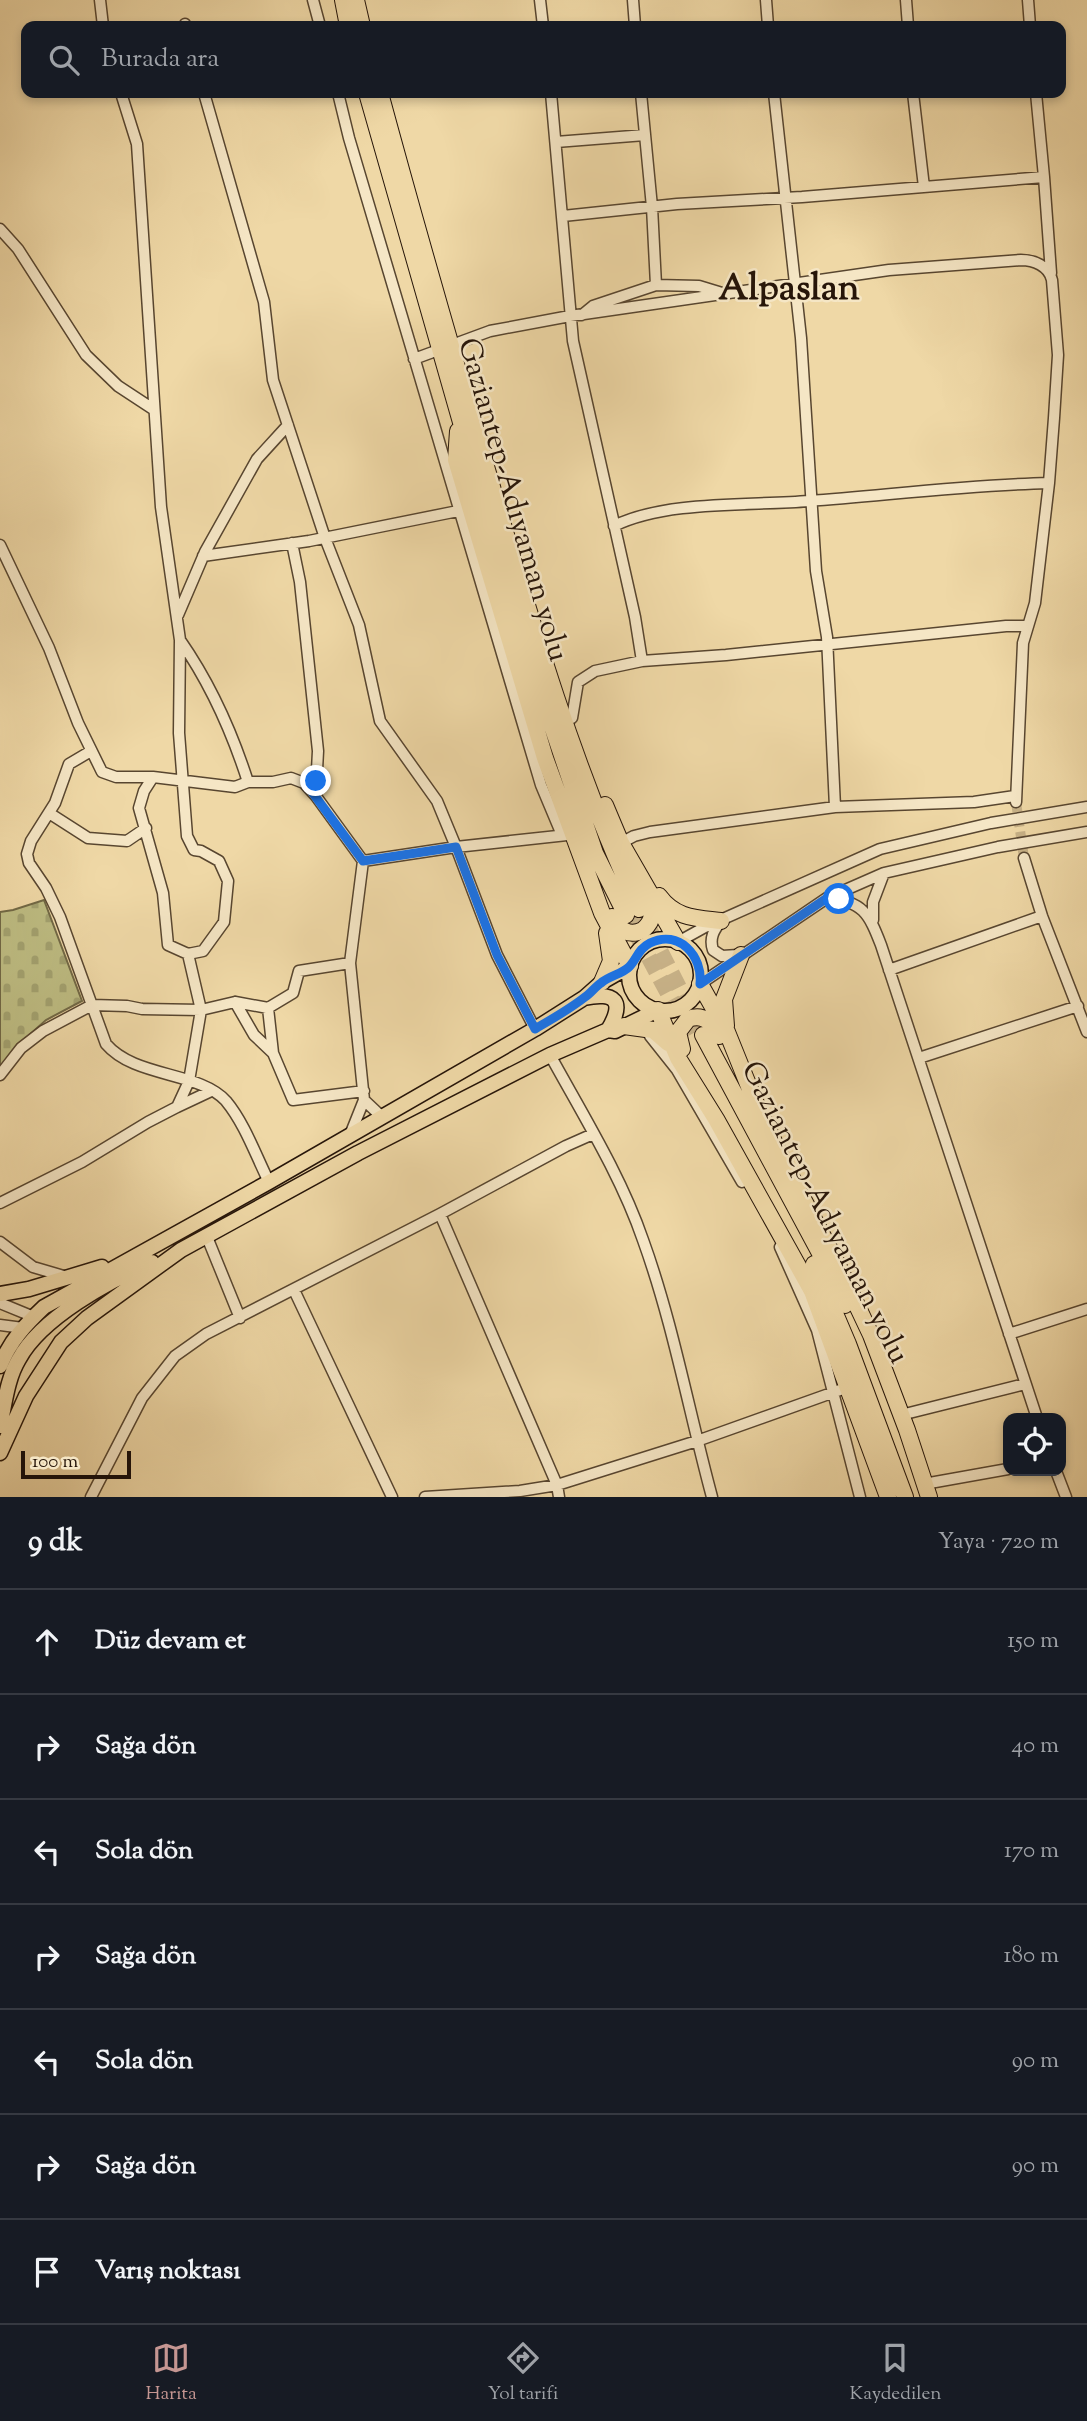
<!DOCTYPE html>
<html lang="tr">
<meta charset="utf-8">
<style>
:root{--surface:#171b24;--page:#242831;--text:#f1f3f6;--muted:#9ea1a6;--line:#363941;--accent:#c59692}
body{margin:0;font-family:"Sorts Mill Goudy",serif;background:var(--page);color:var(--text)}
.controls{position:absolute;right:21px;bottom:21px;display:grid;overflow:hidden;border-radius:14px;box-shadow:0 4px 10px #0003}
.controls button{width:63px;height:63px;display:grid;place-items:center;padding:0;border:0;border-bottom:2px solid var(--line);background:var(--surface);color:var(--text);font:35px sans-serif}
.scale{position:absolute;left:21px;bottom:18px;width:110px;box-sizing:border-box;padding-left:7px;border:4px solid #261509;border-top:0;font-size:19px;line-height:24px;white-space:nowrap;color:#261509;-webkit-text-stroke:5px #f5e6c5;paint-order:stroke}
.stop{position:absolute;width:21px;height:21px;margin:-16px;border:5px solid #1a73e8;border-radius:50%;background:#fff}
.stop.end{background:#1a73e8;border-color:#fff;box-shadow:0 2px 7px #0008}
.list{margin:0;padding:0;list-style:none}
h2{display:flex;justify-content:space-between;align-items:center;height:91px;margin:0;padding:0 28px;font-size:30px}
h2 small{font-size:23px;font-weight:400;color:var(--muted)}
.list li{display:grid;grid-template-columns:46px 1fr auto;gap:21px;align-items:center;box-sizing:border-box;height:105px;padding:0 28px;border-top:2px solid var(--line)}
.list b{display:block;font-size:26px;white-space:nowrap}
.list em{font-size:23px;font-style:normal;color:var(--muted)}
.icon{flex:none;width:38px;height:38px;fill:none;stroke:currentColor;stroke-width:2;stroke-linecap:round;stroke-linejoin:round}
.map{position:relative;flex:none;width:1087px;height:1497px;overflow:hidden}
.search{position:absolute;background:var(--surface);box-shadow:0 4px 10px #0003;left:21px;right:21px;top:21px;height:77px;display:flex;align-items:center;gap:18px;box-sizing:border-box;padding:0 24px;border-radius:14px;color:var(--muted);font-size:26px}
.sheet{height:826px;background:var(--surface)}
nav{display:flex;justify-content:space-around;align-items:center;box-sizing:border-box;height:98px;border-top:2px solid var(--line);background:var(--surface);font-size:19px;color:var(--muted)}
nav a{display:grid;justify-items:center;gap:4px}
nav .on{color:var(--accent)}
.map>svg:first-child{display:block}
</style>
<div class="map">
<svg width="1087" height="1497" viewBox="0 0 1087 1497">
<defs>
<pattern id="cemetery-stones" width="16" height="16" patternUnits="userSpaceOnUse" patternTransform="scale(1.75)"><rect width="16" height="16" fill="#bebd83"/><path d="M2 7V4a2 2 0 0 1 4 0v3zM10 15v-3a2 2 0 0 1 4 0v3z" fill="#a3a270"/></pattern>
</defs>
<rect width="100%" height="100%" fill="#efd8a6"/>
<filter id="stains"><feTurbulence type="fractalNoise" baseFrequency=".00286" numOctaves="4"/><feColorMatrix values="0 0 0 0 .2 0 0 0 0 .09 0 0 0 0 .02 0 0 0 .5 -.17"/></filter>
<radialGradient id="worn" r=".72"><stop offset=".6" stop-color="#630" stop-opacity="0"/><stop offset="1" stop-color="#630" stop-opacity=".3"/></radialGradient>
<path fill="url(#cemetery-stones)" stroke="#726946" stroke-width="2" d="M44,900L82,1001L46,1020L18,1045L0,1068V912L13,910Z"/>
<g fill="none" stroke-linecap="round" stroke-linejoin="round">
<path stroke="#c7b187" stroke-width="10" stroke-dasharray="10 5" stroke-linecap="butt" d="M1016,802L1024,858"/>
<path stroke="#c7b187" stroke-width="16" stroke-dasharray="16 8" stroke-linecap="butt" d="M639,909L700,1029
M626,915L693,1040"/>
<g stroke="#584630" stroke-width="13">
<path id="minor" d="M100,0L103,26
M313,0L320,26
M540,0L543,26
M633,0L635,26
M766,0L768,26
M906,0L908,26
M1028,0L1030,26
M185,24L186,26
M121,93L137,144L161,507L180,640L179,733L187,836L194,850L201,851L219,861L228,881L224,922L203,951L188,954
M204,93L264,302L273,380L325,538L359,625L380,721L437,801L456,847L497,955L535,1029
M338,93L349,138L541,785L562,835
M551,93L573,341L635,617L642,661
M641,93L652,207L656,285
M774,93L801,338L816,571L827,637L835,807
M913,93L924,187
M1036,93L1044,177L1051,273
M556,142L645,135
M563,216L677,204L802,197L1044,177
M0,229L18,249L86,355L118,386L153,409
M582,315L593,306L656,285L699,286L722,293
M414,359L490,331L570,316L889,270L1021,260C1034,260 1049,266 1052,280L1058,355L1054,418L1049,483L1035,603L1023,643L1016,802
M614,526C667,500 751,506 809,501C889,495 969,485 1049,483
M292,543L300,582L318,751L317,770L312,791
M0,545L49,648L78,723L102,772L116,777H153L235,787L248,782H273L291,778L304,783L315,795L363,861L350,963L364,1100L350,1135
M203,556L309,541L458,511
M178,615L205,552L257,459L288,425
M180,640C210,683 232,732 248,782
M572,718L578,682L595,671L642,661L726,655L1006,626H1028
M91,751L69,764L55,803L31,841L27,854L29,863L46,888L60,917L106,1044C135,1078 199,1071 226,1101C245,1124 256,1156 269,1182
M49,813L88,838L127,841L146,828
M621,843L634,836L650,832L835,807L974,802L1015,796
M1024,858L1042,916L1087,1032
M363,861L456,847L567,835
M827,898C863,901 869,914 881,945L1037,1418
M873,920V902L884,873
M721,921C714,930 709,938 713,950L722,956L738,955
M678,942L705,927L880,849L991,823L1087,807
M350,963L299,971L293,993L268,1008L273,1053L293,1100L364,1091
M889,970L1042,916
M700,984L827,898L884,873L998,847L1087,832
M235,1002L254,1035L273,1053
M650,1036L677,1070L742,1182
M550,1055C583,1115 621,1176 643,1240C673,1323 689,1412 712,1497
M919,1058L1078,1006
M0,1075L21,1048L43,1031L92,1005L127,1006L142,1009L201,1010L235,1002L268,1008
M364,1100L382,1117
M177,1107L211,1091
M0,1203L82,1162L148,1122L177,1107L189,1081L201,1010L188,954L168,945L163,893L139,808L144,791L153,777
M440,1214L557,1485L559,1497
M207,1237L240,1318
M0,1242L33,1267L67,1277
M780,1247L817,1330L860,1497
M294,1290L392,1497
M0,1303L34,1317
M0,1325L23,1328
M1009,1334L1087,1309
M901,1415L1025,1384
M1056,1471L1066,1497
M924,1484L1008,1469
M91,1497L142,1398L175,1356L206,1334L440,1214L566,1146L593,1134
M425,1497L520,1491L557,1485L697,1441L840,1390"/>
</g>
<g stroke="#261509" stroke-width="17">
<path id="major" d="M629 975a36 36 0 1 1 72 0a36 36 0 1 1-72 0Z
M584,998C616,991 625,1002 608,1030
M0,1294L29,1289L102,1267
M0,1366C10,1341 25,1325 44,1307L269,1182L535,1029L584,998L602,982L630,966
M0,1426C5,1403 7,1379 19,1359C41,1318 109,1281 152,1262
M0,1453L26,1396L61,1342L87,1318L181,1250L358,1153L550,1055L608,1030L615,1031L658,1010"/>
</g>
<g stroke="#261509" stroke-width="18">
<path id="highway" d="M343,0L348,26
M356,0L362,26
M367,93L524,643L595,853L626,915
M380,93C415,222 452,351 490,480C532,625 575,772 639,909
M458,431L456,460L545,758L602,913L630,966
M605,805L621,843L678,942
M659,896C675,918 695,918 721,921
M612,917C619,930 629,937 643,930C655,920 653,910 647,898
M602,982L611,961L607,933
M700,984L727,1032L754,1099L785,1165L836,1261L871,1335L907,1430L929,1497
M658,1010L678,1058L716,1119L812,1291L888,1497
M624,1026L653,1030L668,1043
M726,1026L724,999L741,955
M703,1035L821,1255L845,1305
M682,1049L678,1032L688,1019C705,1013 711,1023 719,1036
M814,1264L848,1344L905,1497"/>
</g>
<use href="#minor" stroke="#f5e6c5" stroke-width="10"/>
<use href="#major" stroke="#efd8a6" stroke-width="14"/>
<use href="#highway" stroke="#efd8a6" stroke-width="16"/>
</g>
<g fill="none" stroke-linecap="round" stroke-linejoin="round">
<path stroke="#1a73e8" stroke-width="9" d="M316,781L312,792L363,861L456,847L497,955L535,1029C552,1019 570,1009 585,997C591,993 595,987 601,983C609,976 622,974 629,967C637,959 638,949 650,943C679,929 703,956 700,984L827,898L839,899"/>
</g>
<g text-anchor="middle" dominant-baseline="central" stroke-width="5" stroke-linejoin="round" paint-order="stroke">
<g font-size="30" fill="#261509" stroke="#f5e6c5">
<text transform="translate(512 500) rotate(74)">Gaziantep-Adıyaman yolu</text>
<text transform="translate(824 1213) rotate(63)">Gaziantep-Adıyaman yolu</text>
</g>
<g font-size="37" font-weight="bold" fill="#261509" stroke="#f5e6c5">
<text x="789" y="290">Alpaslan</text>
</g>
</g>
<rect width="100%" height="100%" filter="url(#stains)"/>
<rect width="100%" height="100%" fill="url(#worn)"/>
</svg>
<div class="controls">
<button><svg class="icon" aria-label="locate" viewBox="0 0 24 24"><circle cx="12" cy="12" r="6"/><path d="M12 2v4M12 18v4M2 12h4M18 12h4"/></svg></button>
</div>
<div class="scale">100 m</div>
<div class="stop" style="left:839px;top:899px"></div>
<div class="stop end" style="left:316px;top:781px"></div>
<div class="search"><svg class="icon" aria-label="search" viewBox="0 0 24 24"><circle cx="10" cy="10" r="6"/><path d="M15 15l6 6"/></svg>Burada ara</div>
</div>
<section class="sheet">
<h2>9 dk<small>Yaya · 720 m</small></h2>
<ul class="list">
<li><svg class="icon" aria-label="ahead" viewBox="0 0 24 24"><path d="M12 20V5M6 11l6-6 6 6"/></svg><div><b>Düz devam et</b></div><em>150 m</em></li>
<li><svg class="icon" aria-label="right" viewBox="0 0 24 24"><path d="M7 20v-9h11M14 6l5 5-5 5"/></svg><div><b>Sağa dön</b></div><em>40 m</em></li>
<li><svg class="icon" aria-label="left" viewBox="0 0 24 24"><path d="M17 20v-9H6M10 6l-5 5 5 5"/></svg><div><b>Sola dön</b></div><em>170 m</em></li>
<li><svg class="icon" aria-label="right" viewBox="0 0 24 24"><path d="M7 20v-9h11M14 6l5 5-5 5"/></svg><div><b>Sağa dön</b></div><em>180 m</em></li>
<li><svg class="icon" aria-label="left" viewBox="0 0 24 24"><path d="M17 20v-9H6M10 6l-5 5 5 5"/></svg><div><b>Sola dön</b></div><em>90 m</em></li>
<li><svg class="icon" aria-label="right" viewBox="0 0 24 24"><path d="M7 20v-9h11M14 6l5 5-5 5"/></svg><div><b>Sağa dön</b></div><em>90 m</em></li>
<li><svg class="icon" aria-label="arrive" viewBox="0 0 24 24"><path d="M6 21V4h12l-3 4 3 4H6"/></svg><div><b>Varış noktası</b></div></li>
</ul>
</section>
<nav>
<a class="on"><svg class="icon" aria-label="map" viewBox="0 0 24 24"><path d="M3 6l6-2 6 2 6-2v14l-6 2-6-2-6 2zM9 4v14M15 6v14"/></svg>Harita</a>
<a><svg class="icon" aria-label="directions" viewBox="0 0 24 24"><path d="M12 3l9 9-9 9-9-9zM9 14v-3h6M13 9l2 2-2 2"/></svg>Yol tarifi</a>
<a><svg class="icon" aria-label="saved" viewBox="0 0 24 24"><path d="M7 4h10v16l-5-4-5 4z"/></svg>Kaydedilen</a>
</nav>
